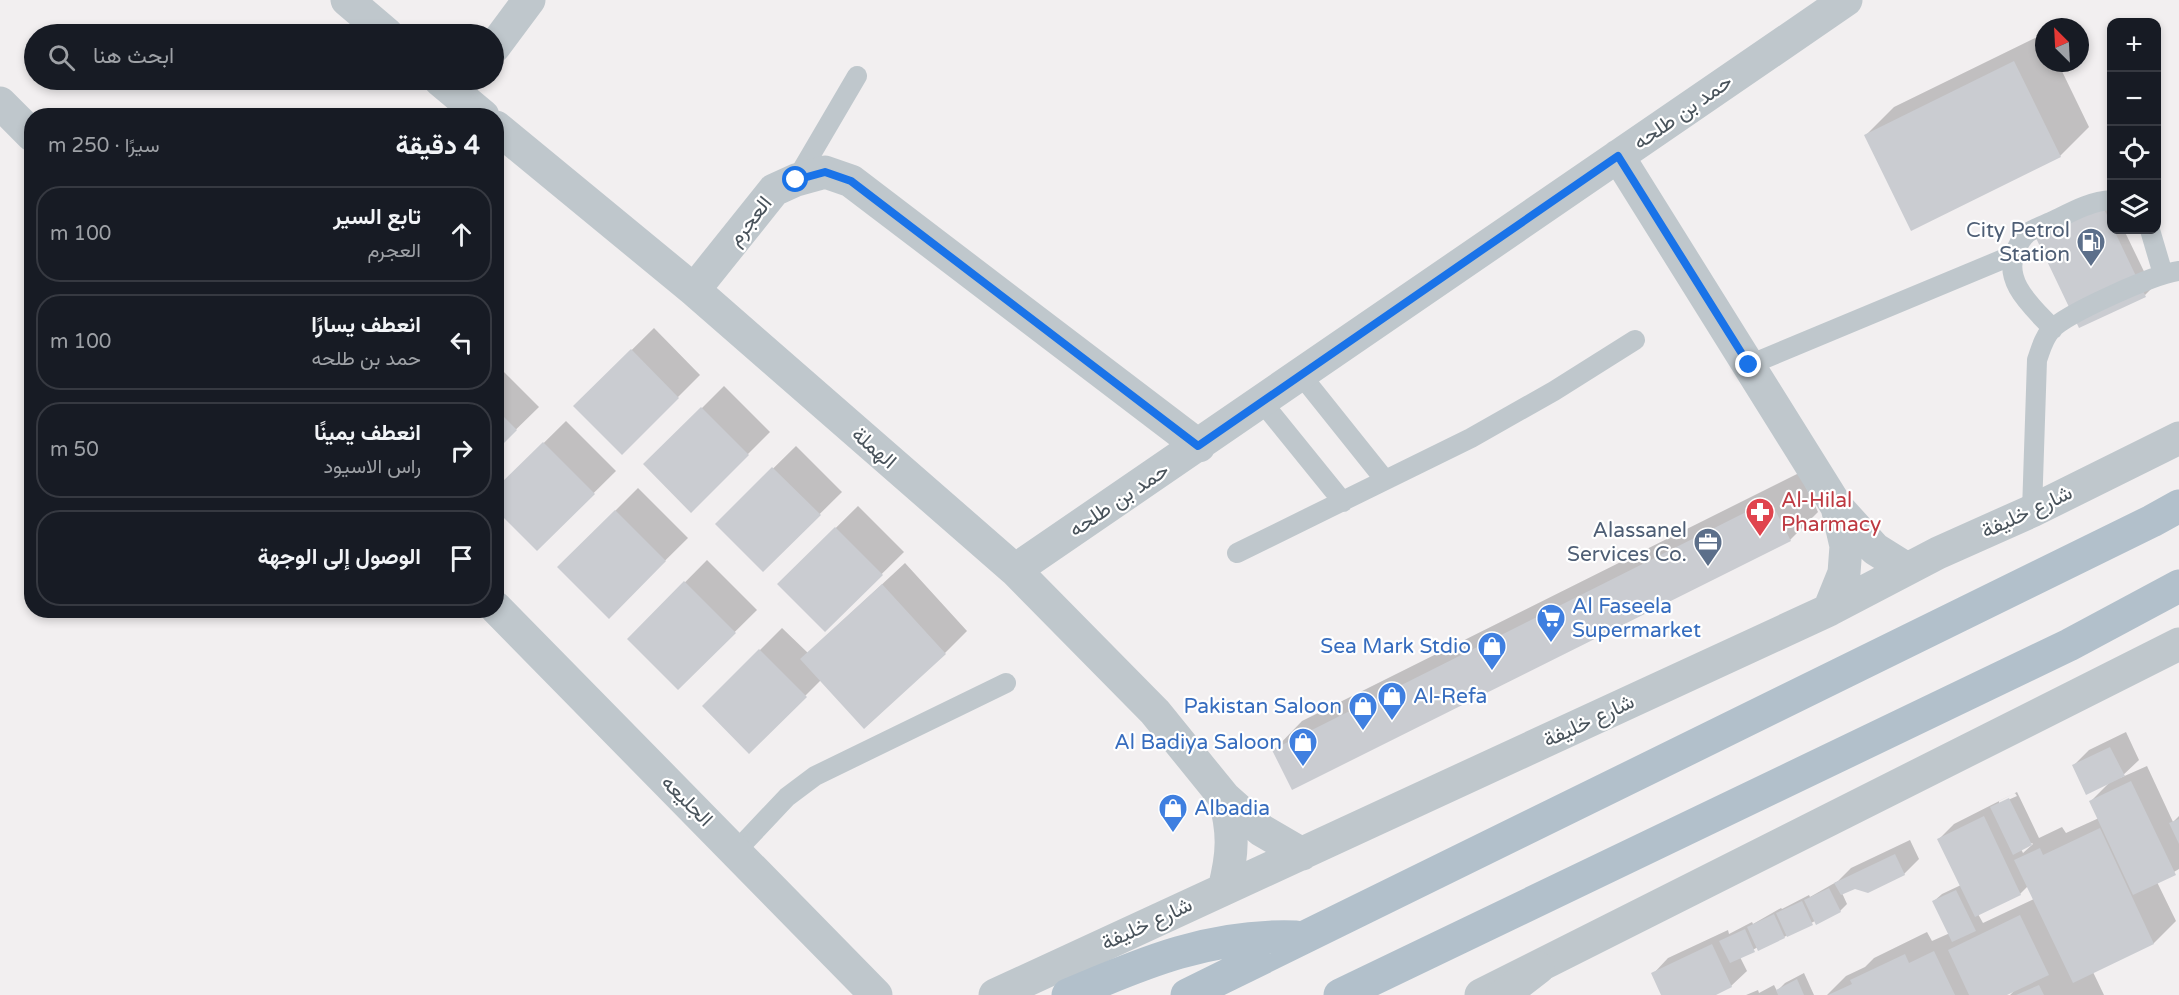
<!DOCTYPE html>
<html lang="ar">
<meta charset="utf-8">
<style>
:root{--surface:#171b24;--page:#20242c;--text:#f1f3f6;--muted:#9ea1a6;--line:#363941}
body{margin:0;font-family:"Varela Round",Vazirmatn,sans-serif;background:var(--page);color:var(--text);direction:rtl}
.controls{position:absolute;right:18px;top:18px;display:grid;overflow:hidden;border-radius:12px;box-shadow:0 3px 9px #0003}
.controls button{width:54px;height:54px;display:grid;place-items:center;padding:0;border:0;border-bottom:2px solid var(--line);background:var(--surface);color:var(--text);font:30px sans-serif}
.compass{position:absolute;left:2035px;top:18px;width:54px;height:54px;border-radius:50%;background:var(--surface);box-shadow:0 3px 9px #0003;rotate:336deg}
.stop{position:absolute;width:18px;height:18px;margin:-14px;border:4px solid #1a73e8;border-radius:50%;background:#fff}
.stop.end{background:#1a73e8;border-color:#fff;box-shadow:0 2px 6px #0008}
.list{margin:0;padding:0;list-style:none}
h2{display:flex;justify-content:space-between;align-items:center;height:78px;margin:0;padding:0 24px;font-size:26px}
h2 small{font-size:20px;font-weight:400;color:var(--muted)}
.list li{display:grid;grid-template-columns:39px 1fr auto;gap:18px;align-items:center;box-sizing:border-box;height:96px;margin:0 12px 12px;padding:0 12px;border:2px solid var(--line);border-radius:24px}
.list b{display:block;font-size:22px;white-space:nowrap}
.list p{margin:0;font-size:20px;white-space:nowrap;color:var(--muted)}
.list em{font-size:20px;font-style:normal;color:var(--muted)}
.icon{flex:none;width:33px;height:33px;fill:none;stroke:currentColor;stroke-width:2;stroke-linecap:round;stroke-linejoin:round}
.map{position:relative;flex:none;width:2179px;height:995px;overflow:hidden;direction:ltr}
.search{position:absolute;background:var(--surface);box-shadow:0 3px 9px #0003;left:24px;top:24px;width:480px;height:66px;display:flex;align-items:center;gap:15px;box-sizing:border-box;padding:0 21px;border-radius:33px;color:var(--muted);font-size:22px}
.panel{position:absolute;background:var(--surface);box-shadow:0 3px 9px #0003;left:24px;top:108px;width:480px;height:510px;border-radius:24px;direction:rtl}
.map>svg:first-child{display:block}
</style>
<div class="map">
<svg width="2179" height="995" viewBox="0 0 2179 995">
<rect width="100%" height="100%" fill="#f2eff0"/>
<path fill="#0003" fill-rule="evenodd" d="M2043,34L2044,63H2058L2089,127L2060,156L1911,229L1866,135L1894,107Z
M2112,203V230H2124L2152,288L2145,295L2038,238Z
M654,328L700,375L622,453L575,406Z
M496,364L539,407L496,449Z
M724,386L770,432L691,511L646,464Z
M566,421L616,471L537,549L496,490Z
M796,446L842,492L763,570L717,524Z
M1799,473L1818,512L1790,540L1274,750L1302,721Z
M638,488L688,538L609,616L559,567Z
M858,506L904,552L825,630L779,584Z
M707,560L757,610L678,688L629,639Z
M905,563L967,631L945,653L821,680L749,752L704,706L782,628L808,653Z
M2126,732L2139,760L2120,778L2147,766L2173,822L2179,816V869L2157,882L2176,921L2154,943L2093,972L2104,995H2010L2015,990L2003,995H1827L1846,976L1865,967L1874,958L1927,932L1932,941L1950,933L1934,901L1942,894L1961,885L1939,839L1954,824L2017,792L2039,838L2062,827L2066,833L2099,818L2091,801L2109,783L2074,765L2089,750ZM2015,793L2017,796L1999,804V801ZM2032,843L2033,844L2023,853L2021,849ZM2028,886L2034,899L1983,923L1978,914L2020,894Z
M1910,840L1919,859L1904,874L1854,887L1842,893L1847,904L1840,911L1815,921L1784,937L1758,947L1740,957L1747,971L1731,986L1712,995H1663L1653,974L1668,958L1728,930L1729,934L1752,922L1753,924L1781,908L1782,909L1809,895L1810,897L1838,881L1851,868Z
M1804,973L1814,995H1746L1758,990L1759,993L1774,985L1777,991L1785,983Z"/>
<path fill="#caccd1" d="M2014,61L2061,157L1911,231L1864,135Z
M2103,207L2112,225V230H2114L2146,297L2079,328L2036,238Z
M631,349L679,398L622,455L573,406Z
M701,407L749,455L691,513L643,464Z
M496,409L517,430L496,451Z
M543,442L595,494L537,551L496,510V488Z
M772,467L821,515L763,572L715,524Z
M1770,500L1791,541L1292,790L1272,750Z
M615,510L666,561L609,619L557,567Z
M835,527L883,575L825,632L777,584Z
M684,581L736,633L678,690L627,639Z
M882,584L946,654L864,729L800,659Z
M759,649L807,697L749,754L702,706Z
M2110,747L2125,776L2086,795L2072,765Z
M2131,781L2176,875L2133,895L2089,801Z
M2009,798L2032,845L2013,855L1990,807Z
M1984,816L2021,895L1975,917L1937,839Z
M2179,819V844L2169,823Z
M2100,828L2154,944L2073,983L2014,860L2040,848L2043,855Z
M1895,854L1905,875L1868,893L1855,889L1841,895L1834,883Z
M1829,888L1841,912L1816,925L1804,900Z
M1956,890L1976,931L1952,942L1932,901Z
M1802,901L1813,925L1787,937L1776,913Z
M1774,914L1785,938L1758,951L1747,927Z
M2020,915L2049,975L2007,995H1969L1948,950Z
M1745,929L1755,952L1730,963L1719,941Z
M1712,944L1732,987L1716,995H1661L1651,973Z
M1934,951L1955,995H1828L1852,984L1850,980L1905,954L1909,963Z
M1797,979L1804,995H1778L1776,990Z
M2039,985L2044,995H2016Z"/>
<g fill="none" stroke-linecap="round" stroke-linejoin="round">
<path stroke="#bfc7cc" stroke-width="20" d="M796,180L857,76
M2150,230L2163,274
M2053,329C2034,308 2001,282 2016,250C2019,243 2023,236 2029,232C2037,227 2047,224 2055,220C2073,211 2091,201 2112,200
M1749,365L2013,255
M1301,375L1385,480
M1262,402L1343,502
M2032,511L2037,360C2041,349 2043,339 2051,330C2067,313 2155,274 2179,271
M1237,553L1471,438L1554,391L1635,340
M736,851L787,797L815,776L1006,683"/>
<path stroke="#bfc7cc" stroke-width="33" d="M347,0L387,34
M494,47L529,0
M440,80L483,116
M0,103L32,135
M496,127L694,290L1015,570L1155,712L1224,797L1261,830L1302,854
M1618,156L1837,507L1875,549L1907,569
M694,290L774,190L796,180L825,172L851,181L1199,446
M1015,570L1846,0
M496,608L876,995
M1829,610L1844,573L1846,546L1837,507
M1224,889C1233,854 1234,832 1224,797
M995,995L1829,610L1938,553L2032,511L2179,438
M1481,995L2179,644"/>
<path stroke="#bfc7cc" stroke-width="33" d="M1503,995L1538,968"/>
<path stroke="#b2c0cb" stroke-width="33" d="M1068,995C1144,962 1212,934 1296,937
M1187,995L2152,521L2179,506
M1340,995L2069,645L2179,586"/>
</g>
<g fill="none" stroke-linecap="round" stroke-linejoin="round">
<path stroke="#1a73e8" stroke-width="8" d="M796,180L825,172L851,181L1198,446L1618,156L1749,365"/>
</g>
<defs>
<g id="fuel-pin" transform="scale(1.5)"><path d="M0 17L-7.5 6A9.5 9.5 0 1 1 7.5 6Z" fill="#5c6f8a" stroke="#fff"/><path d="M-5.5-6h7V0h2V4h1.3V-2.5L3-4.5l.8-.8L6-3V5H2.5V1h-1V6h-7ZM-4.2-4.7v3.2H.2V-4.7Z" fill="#fff"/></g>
<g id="pharmacy-pin" transform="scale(1.5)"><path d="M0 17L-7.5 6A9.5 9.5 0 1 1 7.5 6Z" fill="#e0444e" stroke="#fff"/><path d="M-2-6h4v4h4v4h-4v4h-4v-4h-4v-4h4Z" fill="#fff"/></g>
<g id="office-pin" transform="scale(1.5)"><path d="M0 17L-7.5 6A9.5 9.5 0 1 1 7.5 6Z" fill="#5c6f8a" stroke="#fff"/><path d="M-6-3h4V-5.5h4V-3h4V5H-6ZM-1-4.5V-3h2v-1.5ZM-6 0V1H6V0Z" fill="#fff"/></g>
<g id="supermarket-pin" transform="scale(1.5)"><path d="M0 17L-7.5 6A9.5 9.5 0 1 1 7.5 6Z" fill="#3f7fe0" stroke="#fff"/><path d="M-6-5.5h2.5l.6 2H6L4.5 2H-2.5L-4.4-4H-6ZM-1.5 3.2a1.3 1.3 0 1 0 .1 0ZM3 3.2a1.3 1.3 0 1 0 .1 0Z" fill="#fff"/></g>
<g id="shop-pin" transform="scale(1.5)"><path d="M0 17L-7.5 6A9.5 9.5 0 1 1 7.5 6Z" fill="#3f7fe0" stroke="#fff"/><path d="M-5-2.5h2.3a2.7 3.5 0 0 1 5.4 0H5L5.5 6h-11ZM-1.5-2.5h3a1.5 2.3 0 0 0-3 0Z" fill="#fff"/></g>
</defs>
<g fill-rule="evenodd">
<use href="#fuel-pin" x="2091" y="242"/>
<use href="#pharmacy-pin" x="1760" y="512"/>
<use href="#office-pin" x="1708" y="542"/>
<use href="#supermarket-pin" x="1551" y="618"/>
<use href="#shop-pin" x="1492" y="646"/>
<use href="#shop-pin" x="1392" y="696"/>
<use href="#shop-pin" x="1363" y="706"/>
<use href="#shop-pin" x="1303" y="742"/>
<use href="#shop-pin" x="1173" y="808"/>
</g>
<g text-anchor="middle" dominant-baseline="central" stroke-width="4.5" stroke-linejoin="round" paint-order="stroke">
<g font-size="21" fill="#49535b" stroke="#fff">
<text transform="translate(1683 112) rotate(-35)">حمد بن طلحه</text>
<text transform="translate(750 221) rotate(-51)">العجرم</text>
<text transform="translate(874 448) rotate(41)">الهملة</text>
<text transform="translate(1119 500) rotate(-34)">حمد بن طلحه</text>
<text transform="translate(2027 512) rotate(-25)">شارع خليفة</text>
<text transform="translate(1589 721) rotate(-25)">شارع خليفة</text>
<text transform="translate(687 801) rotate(45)">الجليعه</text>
<text transform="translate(1147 924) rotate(-25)">شارع خليفة</text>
</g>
<g font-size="21" fill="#4e5e75" stroke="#fff" text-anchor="end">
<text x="2070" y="230">City Petrol<tspan x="2070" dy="24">Station</tspan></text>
<text x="1687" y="530">Alassanel<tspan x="1687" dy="24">Services Co.</tspan></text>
</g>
<g font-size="21" fill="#be3a42" stroke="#fff" text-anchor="start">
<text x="1781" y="500">Al-Hilal<tspan x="1781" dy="24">Pharmacy</tspan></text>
</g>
<g font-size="21" fill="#366cbe" stroke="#fff" text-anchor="start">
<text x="1572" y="606">Al Faseela<tspan x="1572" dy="24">Supermarket</tspan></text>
<text x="1471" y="646" text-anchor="end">Sea Mark Stdio</text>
<text x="1413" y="696">Al-Refa</text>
<text x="1342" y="706" text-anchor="end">Pakistan Saloon</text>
<text x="1282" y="742" text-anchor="end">Al Badiya Saloon</text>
<text x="1194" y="808">Albadia</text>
</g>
</g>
</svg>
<div class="controls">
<button>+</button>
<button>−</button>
<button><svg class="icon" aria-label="locate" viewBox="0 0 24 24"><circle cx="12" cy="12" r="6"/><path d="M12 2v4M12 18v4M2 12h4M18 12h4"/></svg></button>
<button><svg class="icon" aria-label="layers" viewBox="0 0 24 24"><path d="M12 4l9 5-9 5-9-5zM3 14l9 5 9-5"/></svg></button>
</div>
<svg class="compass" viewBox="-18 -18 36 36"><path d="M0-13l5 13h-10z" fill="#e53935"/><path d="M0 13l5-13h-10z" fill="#9ea1a6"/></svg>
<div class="stop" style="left:796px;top:180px"></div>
<div class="stop end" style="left:1749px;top:365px"></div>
<div class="search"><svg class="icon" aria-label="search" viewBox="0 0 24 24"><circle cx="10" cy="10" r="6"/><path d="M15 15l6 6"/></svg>ابحث هنا</div>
<section class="panel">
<h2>4 دقيقة<small>سيرًا · 250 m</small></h2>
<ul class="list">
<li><svg class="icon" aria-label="ahead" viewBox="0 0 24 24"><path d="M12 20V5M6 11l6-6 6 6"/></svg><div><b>تابع السير</b><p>العجرم</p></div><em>100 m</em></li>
<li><svg class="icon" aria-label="left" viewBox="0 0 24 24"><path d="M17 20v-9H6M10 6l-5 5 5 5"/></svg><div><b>انعطف يسارًا</b><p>حمد بن طلحه</p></div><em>100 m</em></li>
<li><svg class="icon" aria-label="right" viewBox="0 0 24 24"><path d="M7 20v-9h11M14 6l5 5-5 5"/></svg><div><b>انعطف يمينًا</b><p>راس الاسيود</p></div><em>50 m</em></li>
<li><svg class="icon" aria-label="arrive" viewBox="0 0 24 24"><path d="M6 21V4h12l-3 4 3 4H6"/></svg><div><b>الوصول إلى الوجهة</b></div></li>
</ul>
</section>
</div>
